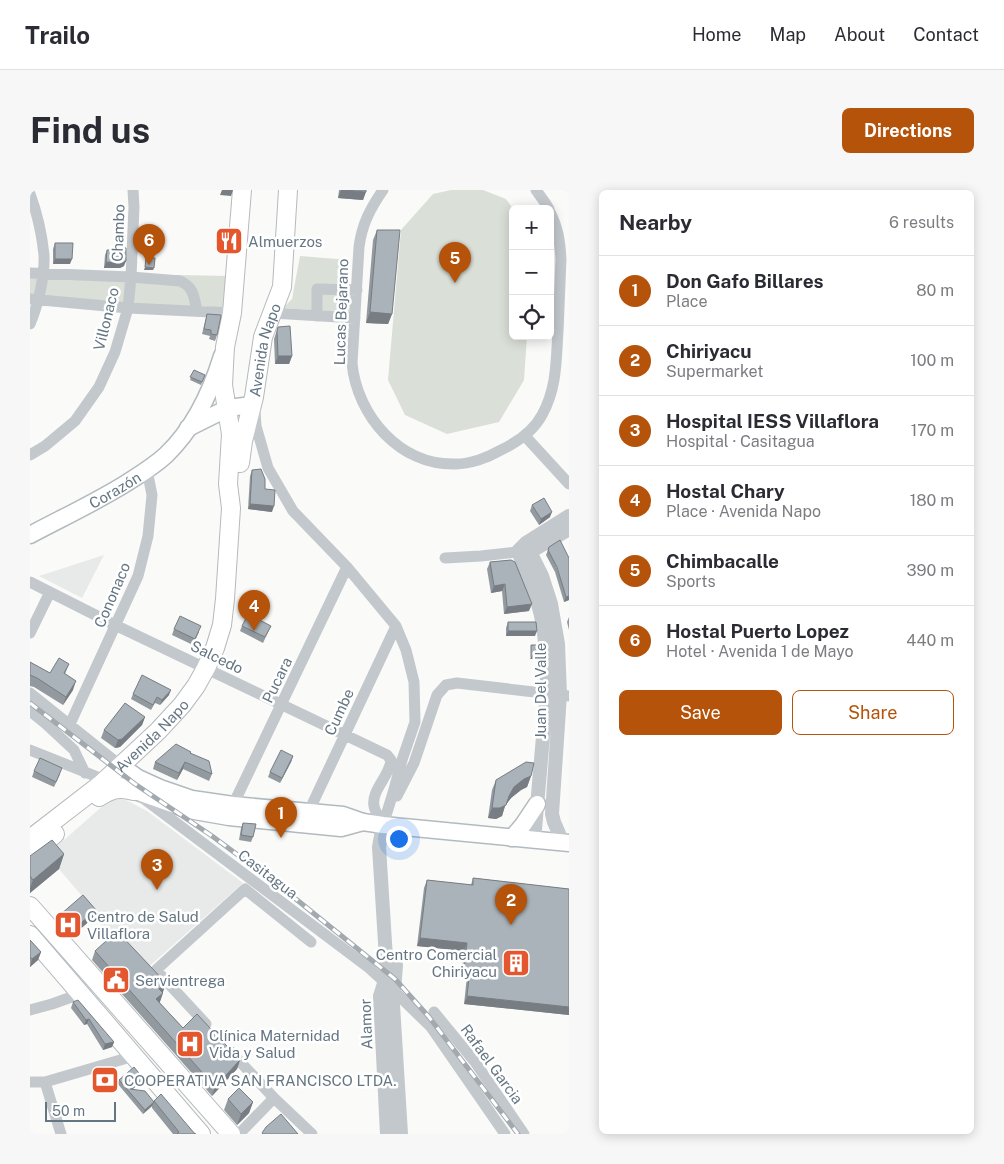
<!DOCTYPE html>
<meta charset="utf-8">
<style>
:root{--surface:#fff;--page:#f7f7f7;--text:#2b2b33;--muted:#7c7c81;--line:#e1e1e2;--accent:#b45309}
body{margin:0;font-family:"Public Sans",sans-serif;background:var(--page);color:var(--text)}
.controls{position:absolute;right:15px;top:15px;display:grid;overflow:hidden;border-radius:8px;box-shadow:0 2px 12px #0003}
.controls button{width:45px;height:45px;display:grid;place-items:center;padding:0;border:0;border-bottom:1px solid var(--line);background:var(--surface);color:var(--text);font:25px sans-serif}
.scale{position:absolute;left:15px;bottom:12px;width:71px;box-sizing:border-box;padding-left:5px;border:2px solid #657683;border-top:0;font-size:14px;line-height:18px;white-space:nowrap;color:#657683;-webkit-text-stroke:4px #fff;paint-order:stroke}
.you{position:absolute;left:368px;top:648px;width:18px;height:18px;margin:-12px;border:4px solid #fff;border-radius:50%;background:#1a73e8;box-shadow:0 0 0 8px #1a73e833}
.badge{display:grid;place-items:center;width:32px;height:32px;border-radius:50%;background:var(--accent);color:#fff;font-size:16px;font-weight:700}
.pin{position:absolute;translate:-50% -41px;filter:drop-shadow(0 1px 2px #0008)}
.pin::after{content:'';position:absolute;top:26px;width:18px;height:15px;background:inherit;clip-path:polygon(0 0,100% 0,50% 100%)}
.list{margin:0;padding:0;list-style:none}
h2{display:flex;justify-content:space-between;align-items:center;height:65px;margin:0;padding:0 20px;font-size:21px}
h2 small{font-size:16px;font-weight:400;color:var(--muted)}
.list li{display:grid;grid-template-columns:32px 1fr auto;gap:15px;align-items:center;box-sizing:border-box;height:70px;padding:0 20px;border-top:1px solid var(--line)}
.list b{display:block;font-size:19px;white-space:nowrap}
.list p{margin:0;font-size:16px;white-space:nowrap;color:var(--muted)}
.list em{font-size:16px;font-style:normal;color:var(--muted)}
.actions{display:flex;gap:10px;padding:15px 20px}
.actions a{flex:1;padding:11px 0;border:1px solid var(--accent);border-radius:8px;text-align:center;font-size:18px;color:var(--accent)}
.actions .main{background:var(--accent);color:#fff}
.icon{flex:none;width:28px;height:28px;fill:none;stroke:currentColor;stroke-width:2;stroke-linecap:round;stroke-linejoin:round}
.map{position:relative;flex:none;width:539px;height:944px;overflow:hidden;border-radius:8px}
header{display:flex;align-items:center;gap:30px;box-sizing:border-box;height:70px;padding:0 25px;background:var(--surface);border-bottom:1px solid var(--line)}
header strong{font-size:24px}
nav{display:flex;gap:28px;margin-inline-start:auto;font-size:18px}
.intro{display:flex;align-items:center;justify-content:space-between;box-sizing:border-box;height:120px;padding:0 30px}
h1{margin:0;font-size:35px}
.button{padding:12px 22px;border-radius:8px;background:var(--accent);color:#fff;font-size:18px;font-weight:700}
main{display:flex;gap:30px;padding:0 30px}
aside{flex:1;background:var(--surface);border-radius:8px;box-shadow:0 2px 12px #0003}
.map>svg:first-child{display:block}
</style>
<header>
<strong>Trailo</strong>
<nav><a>Home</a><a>Map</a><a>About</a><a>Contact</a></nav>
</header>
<div class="intro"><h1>Find us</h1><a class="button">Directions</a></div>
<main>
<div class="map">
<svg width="539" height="944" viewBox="0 0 539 944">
<rect width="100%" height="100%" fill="#fafaf8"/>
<path fill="#e8e9e9" d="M74,365L52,408L9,386Z
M90,609L96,610L117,621L213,693L115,780L82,748L49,709L52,706L17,665L76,613L83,610Z"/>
<path fill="#dadfd7" d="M421,0H453L476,9L483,19V146H497L494,190L469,232L417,244L375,225L358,190L371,40L403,4Z
M270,66L319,70L321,123L253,118L262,109Z
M0,82L197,86L202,123L0,111Z"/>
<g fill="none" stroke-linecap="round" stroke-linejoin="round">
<g stroke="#b3babf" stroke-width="19">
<g id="secondary">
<path d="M158,238L198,218L222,215"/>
<path id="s1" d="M0,345C32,328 64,313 95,294C109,285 123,277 136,265C163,239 181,202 192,166"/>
<path d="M91,576L108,588L130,598L162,609L203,615L313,625L333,632L353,635L539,653"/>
<path d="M91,596L159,620L199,627L311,638L333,632"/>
<path d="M482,648L493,635L507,614"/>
</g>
</g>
<g stroke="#b5babe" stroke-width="20">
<g id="primary">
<path id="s2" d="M210,273L213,251L224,207L233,147L252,97L258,0"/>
<path d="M69,607C82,599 89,597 104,601"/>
<path id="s3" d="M0,649L70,595L128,541L152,515L166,496L176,478L185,458L192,435L195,409L201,318L198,294L201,244L193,195L194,175L195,157L202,123L212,0"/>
<path d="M0,665L25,644"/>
<path d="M0,716L201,944"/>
<path d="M0,745L171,944"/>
</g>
</g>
<path stroke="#c3c8cc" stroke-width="11" d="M353,0C340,19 332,34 329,57L322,173C327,226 370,276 426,274C440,274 457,268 469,261C486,253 503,242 512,225C527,198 526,171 528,141C529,117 530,93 531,69C530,52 528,37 520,22
M506,0L516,14L519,19
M0,4C7,23 12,45 14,65C15,86 8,115 0,134
M0,83L101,87L150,91C164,97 164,107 167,121
M0,109L98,118L202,123
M242,123L325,128
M287,126V99L327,100
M225,221L226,236L238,278L263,321L317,377L366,436L376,460L384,492L385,532L372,570L363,603L353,635
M495,246L539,294
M0,265L15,256L45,231L69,197L85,162L98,118L101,87L104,17L103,0
M415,368L451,366L495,361
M0,392L85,435L357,565L361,570C360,586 341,600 344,616C345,622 350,629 353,635
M0,443L20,402
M0,503L91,576
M0,521L16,534L44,560L55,583
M40,534L108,386L118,346L122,305L117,280
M0,560L75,590
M367,606L384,573L407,505L416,495L427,493L539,506
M113,608L338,777L363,800L401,837L475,944
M203,615L317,377
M279,621L366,436
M0,820L22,814L50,804
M404,822L445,872L494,944
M176,834L126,780L215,699L281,752
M200,861L244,908L209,944
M0,892H15L104,866
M15,892L31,944
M244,908L282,944"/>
<path stroke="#c3c8cc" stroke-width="14" d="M353,635L349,657L357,784L350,806L357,944
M504,651L517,500C517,478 516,452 512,431C508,407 497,384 488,361L496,353L539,326
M533,653L524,632L522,624L530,505L528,454L521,414L512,386L500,362L539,339
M366,775L363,815L371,944"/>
<use href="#secondary" stroke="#fff" stroke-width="16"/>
<use href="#primary" stroke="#fff" stroke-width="18"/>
<g stroke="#a2aab0" stroke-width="5">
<path id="rail" d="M0,513L105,594L182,646L246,693L365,789L399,827L488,944"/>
</g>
<use href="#rail" stroke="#fff" stroke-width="3" stroke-dasharray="9" stroke-linecap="butt"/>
</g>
<path fill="#929a9f" d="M309,0H336L333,10L308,8Z
M347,40L362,124L358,134L336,133L343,50Z
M191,42L197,57L188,56L189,47Z
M25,53L40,74H23V59Z
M85,58L94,76L90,78H74L75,65L77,60H84Z
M177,124L187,145L185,151L179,149L180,146L172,144Z
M248,137L262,166L259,174H245L244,149Z
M164,180L175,185L171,195L160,190Z
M222,280L235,299L242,322L218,319L220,286Z
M502,315L520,327L509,335L500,321Z
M519,357L539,410L534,412L525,382L516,365Z
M460,372L499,421L474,424L472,401L461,403L457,379Z
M539,427V440L537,432Z
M478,432L505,446H476V438Z
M212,436H241L233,453L210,441Z
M144,439L169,442L163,455L142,445Z
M0,472L20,483L39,474L35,484L43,500L33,515L4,497L0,496Z
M103,504L139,505L130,515L125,513L121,520L101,509Z
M115,527L112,535L90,557L85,558L71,548L74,540Z
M161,563L182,584L179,591L153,579L147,590L123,579L125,572Z
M263,566L261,572L250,593L238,587L240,582Z
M4,581L30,584L24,597L2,587Z
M501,586L497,597L491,600L481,608L475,616L472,626L466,629L458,628L462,600L466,590Z
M213,633L223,647L221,652L209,650L211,638Z
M34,664L29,679L0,703V666Z
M443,688L539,699V825L434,814L437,786H431L434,761L387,756L394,698L397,690L441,695Z
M66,720L63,728L41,747L28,732L31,724Z
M0,750L11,762L8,770L0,777Z
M65,761L136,793L129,812L153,838L210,870L207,879L182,906L62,770Z
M43,812L84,852L82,857L73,860L57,834L54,835L41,818Z
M89,890L112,891L103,899L124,912V911L166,944H143L122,918V916L113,924L87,893Z
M198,909L223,912L219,923L207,935L194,920Z"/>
<path fill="#777d82" d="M192,0H203L201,6L190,5Z
M311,0L336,2L333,10L308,8Z
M190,51L199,52L197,57L188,56Z
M25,69H42L40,74H23Z
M96,71L94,76L90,78H74L76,72Z
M115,77L124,78L123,80H114Z
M340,122L362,124L358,134L336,133Z
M248,166H262L259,174H245Z
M220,314L244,316L242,322L218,319Z
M522,322L520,327L509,335L511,329Z
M475,394L472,401L461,403L464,396Z
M539,406V410L534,412L536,407Z
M502,414L499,421L474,424L477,417Z
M478,441H507L505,446H476Z
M501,467H508L507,469H500Z
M46,491L43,500L33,515L36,507Z
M141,500L139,505L130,515L132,510Z
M115,527L112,535L90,557L85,558L88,550Z
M263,566L261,572L250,593L252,588Z
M155,572L153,579L147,590L149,583Z
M501,586L497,597L491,600L481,608L475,616L472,626L466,629L458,628L462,618L479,606L484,597L494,589Z
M34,664L29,679L0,703V698L3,690Z
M66,720L63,728L41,747L44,739Z
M390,748L437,753L434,761L387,756Z
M11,762L8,770L0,777L2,769Z
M434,778H440L437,786H431Z
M136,793L133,802L126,808L129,799Z
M133,803L130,812L123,818L126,809Z
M437,806L539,817V825L434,814Z
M59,829L57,834L54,835L56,830Z
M84,852L82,857L73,860L75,854Z
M210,870L207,879L182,906L185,897Z
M113,888L112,891L99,902L100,899Z
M124,912L122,916L113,924L115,920Z
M223,912L219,923L207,935L211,924Z"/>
<path fill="#aab3b9" stroke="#777d82" d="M312,0H336V2Z
M347,40H370L362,124L340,122Z
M191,42L199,43V52L190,51Z
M25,53H43L42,69H25Z
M85,58H96V71L92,73L76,72L77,60H84Z
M116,68H125L124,78L115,77Z
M177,124L191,125V126L187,145L181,144V140L174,139Z
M260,136L262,166H248L247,141L248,137Z
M164,180L175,185L172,192L160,187Z
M231,279L235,289V299L245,300L244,316L220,314L222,280Z
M514,308L522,322L511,329L502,315Z
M530,350L539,368V406L536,407L527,377L518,360L519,357Z
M481,370L485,372L502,414L477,417L475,394L464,396L460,372Z
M218,424L241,436L235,447L212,436Z
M150,426L171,436L165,449L144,439Z
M478,432H506L507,441H478Z
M501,455H508V467H501Z
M29,468L39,474L34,483L46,491L36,507L7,488L0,485V472L20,483Z
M112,485L141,500L132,510L127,507L123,515L103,504Z
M95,513L115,527L92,549L88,550L74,540Z
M146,554L161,562L160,563L179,571L182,584L155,572L149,583L125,572Z
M251,560L263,566L252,588L240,582Z
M10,568L32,578L26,592L4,581Z
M496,572L504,573L501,586L494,589L484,597L479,606L476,615L470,618H462L466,590Z
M213,633L226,634L223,647L211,645Z
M22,650L34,664L3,690L0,686V666Z
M443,688L539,699V817L437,806L440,778H434L437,753L390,748L397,690L443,695Z
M53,705L66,720L44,739L31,724Z
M87,741L136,793L129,799L133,803L126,809L153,838L167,824L210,870L185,897L65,761Z
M0,750L11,762L2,769L0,767Z
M48,810L84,852L75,854L59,829L56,830L43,812Z
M104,877L113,888L100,899L115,901L124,912L115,920L89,890Z
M209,898L223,912L211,924L198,909Z
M131,904L165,944H166H147L149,942L124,911Z
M251,924L268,944H233L232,943L236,937Z"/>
<defs>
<g id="restaurant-square" transform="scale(1.4375)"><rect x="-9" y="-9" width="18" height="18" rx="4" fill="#e4572e" stroke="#fff"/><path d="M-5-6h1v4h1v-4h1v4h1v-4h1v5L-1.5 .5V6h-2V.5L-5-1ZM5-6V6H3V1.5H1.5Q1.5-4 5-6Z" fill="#fff"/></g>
<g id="hospital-square" transform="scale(1.4375)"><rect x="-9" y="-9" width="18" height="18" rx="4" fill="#e4572e" stroke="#fff"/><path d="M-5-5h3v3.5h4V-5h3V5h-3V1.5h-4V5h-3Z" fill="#fff"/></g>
<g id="building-square" transform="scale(1.4375)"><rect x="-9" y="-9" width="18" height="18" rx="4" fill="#e4572e" stroke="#fff"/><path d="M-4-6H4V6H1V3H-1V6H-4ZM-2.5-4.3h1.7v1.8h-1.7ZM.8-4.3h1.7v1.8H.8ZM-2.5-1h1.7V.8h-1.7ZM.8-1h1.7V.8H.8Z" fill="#fff"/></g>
<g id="civic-square" transform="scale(1.4375)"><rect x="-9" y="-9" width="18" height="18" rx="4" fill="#e4572e" stroke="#fff"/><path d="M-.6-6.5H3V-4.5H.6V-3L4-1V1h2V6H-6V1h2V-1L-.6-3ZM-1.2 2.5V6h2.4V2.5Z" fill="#fff"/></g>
<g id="bank-square" transform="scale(1.4375)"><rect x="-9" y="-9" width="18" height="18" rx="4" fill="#e4572e" stroke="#fff"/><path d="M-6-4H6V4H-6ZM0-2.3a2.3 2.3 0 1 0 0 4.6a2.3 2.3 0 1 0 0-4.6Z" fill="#fff"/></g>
</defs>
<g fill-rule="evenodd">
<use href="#restaurant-square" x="199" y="51"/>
<use href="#hospital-square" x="38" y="735"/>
<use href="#building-square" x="486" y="773"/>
<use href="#civic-square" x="86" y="790"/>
<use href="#hospital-square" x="160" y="854"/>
<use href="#bank-square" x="75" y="890"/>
</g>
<g text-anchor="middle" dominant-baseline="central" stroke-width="5" stroke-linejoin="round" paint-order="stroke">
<g font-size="15" fill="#657683" stroke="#fff">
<text transform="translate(88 43) rotate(-88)">Chambo</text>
<text transform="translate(311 122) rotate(-88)">Lucas Bejarano</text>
<text transform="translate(76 129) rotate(-76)">Villonaco</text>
<text stroke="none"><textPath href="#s2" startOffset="116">Avenida Napo</textPath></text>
<text stroke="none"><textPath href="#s1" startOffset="96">Corazón</textPath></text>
<text transform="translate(82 405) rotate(-67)">Cononaco</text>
<text transform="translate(187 467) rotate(26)">Salcedo</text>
<text transform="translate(247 490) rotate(-64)">Pucara</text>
<text transform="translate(510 501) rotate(-90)">Juan Del Valle</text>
<text transform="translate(309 522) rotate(-65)">Cumbe</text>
<text stroke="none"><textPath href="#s3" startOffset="160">Avenida Napo</textPath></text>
<text transform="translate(238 684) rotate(37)">Casitagua</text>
<text transform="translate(336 834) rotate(-92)">Alamor</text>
<text transform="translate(462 874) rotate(54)">Rafael Garcia</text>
</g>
<g font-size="15" fill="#657683" stroke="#fff" text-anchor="start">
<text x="218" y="51">Almuerzos</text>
<text x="57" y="726">Centro de Salud<tspan x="57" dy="17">Villaflora</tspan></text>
<text x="467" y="764" text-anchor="end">Centro Comercial<tspan x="467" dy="17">Chiriyacu</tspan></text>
<text x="105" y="790">Servientrega</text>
<text x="179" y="845">Clínica Maternidad<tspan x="179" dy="17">Vida y Salud</tspan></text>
<text x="94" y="890">COOPERATIVA SAN FRANCISCO LTDA.</text>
</g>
</g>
</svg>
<div class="controls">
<button>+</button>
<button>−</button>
<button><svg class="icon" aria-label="locate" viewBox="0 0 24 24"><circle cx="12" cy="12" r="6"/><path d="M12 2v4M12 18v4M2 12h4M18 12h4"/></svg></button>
</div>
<div class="scale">50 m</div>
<div class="you"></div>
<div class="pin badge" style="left:251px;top:648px">1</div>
<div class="pin badge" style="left:481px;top:735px">2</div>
<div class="pin badge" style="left:127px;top:700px">3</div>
<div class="pin badge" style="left:224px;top:441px">4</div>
<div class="pin badge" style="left:425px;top:93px">5</div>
<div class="pin badge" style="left:119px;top:75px">6</div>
</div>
<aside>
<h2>Nearby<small>6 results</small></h2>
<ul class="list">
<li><span class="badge">1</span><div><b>Don Gafo Billares</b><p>Place</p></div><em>80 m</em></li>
<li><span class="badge">2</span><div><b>Chiriyacu</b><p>Supermarket</p></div><em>100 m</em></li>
<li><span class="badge">3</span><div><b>Hospital IESS Villaflora</b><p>Hospital · Casitagua</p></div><em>170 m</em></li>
<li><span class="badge">4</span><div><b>Hostal Chary</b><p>Place · Avenida Napo</p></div><em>180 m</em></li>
<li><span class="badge">5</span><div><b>Chimbacalle</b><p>Sports</p></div><em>390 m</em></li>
<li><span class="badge">6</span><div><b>Hostal Puerto Lopez</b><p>Hotel · Avenida 1 de Mayo</p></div><em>440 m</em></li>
</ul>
<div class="actions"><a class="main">Save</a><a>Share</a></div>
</aside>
</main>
